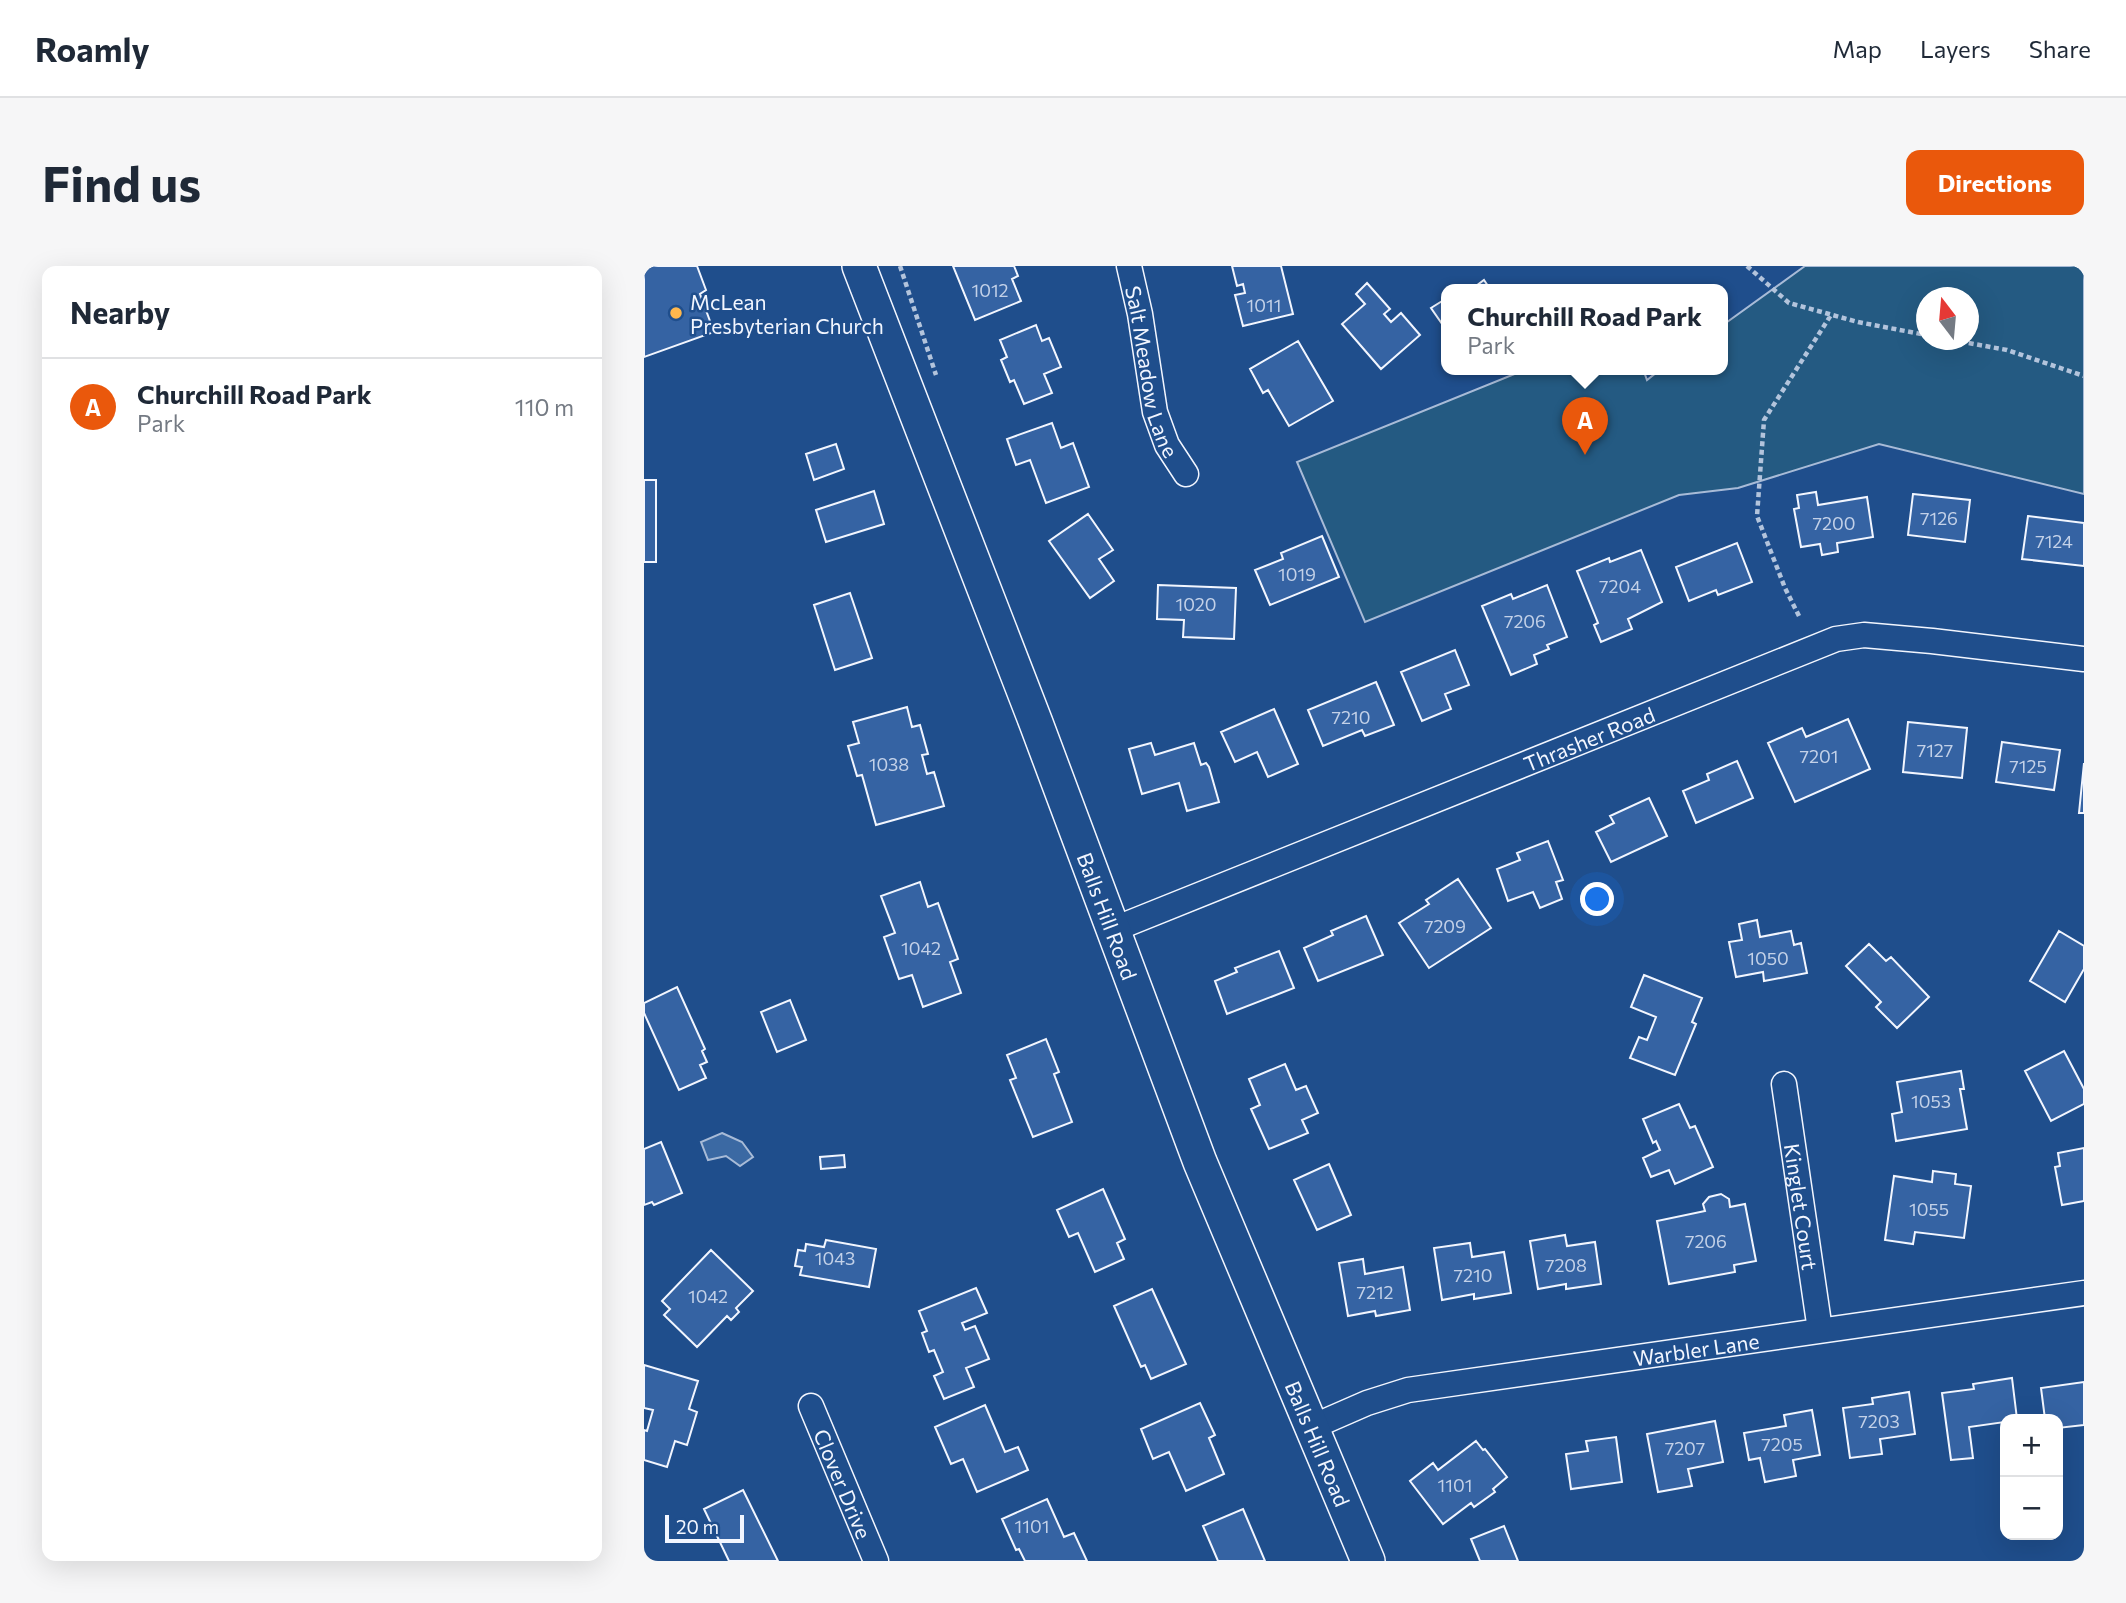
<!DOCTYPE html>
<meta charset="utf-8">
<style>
:root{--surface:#fff;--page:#f6f6f7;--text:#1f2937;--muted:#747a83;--line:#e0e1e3;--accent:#ea580c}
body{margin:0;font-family:Commissioner,sans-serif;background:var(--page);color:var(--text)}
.controls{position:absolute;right:21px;bottom:21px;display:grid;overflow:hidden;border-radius:14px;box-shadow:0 7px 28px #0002}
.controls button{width:63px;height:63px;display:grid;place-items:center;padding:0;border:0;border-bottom:2px solid var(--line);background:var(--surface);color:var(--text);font:35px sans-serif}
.compass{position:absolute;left:1272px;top:21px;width:63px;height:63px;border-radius:50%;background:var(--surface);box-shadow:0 7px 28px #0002;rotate:344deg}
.scale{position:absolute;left:21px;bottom:18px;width:79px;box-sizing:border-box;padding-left:7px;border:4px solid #f2f6ff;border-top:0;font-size:19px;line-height:24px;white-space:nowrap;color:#f2f6ff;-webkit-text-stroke:5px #1f4e8c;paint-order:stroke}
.you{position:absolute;left:954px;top:634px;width:24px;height:24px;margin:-18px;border:5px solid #fff;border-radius:50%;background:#1a73e8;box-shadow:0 0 0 10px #1a73e833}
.badge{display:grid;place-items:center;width:46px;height:46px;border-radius:50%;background:var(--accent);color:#fff;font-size:23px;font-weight:700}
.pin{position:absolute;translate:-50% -58px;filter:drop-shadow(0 2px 4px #0008)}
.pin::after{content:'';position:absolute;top:37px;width:24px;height:21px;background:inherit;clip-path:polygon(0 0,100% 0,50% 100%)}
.popup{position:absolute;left:797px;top:18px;width:287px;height:91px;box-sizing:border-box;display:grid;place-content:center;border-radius:14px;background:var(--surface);filter:drop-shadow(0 2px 5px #0005);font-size:23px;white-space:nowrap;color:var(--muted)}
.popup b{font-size:26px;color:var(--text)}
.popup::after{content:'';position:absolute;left:50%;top:100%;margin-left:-14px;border:14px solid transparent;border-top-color:var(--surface)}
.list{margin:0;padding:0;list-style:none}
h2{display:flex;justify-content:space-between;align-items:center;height:91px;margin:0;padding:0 28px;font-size:30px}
h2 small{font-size:23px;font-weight:400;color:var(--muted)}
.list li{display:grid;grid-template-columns:46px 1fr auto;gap:21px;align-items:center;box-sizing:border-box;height:98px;padding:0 28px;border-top:2px solid var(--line)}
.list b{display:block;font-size:26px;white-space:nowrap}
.list p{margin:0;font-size:23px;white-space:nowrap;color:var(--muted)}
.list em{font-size:23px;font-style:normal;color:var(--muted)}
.map{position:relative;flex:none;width:1440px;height:1295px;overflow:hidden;border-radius:14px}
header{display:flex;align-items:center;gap:42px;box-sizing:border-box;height:98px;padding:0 35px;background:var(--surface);border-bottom:2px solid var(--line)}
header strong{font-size:33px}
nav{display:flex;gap:38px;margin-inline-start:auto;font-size:24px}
.intro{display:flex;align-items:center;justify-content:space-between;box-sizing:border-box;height:168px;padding:0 42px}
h1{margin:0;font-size:49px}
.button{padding:18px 32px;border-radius:14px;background:var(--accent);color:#fff;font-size:24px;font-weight:700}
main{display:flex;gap:42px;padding:0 42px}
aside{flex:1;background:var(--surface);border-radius:14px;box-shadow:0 7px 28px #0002}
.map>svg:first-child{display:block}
</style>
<header>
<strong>Roamly</strong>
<nav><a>Map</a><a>Layers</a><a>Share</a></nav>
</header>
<div class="intro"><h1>Find us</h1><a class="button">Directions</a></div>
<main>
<aside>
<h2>Nearby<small></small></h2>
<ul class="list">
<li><span class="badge">A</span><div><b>Churchill Road Park</b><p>Park</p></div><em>110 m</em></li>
</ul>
</aside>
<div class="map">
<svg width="1440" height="1295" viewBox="0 0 1440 1295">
<rect width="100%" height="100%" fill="#1f4e8c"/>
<path fill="#245a82" stroke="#a8bbd7" stroke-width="2" fill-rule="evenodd" d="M1161,0H1440V228L1235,178L1094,222L1035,229L721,356L653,196L883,103H999L1003,114L1017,103H1079V59ZM1282,32H1324V74H1282Z"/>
<path fill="#3b69a3" stroke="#a8bbd7" stroke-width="2" d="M78,867L98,876L109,891L96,900L82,890L64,894L57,876Z"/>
<path fill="#3563a3" stroke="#f2f6ff" stroke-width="2" d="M0,0H53L62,24L56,28L70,66L0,91Z
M309,0H370L374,10L368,13L377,35L331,54Z
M588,0H637L649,48L599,60L591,29L601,27L599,18L593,20Z
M840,14L846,23H828Z
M723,17L746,43L740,48L747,56L757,47L776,69L737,103L698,58L721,38L712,28Z
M803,32V65L787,42Z
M392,59L398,75L405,72L417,101L400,108L408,127L380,138L370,114L366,116L357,94L363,91L356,74Z
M654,75L689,135L645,160L624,124L619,127L606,103Z
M408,157L417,182L429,177L445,221L402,237L386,194L372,199L363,173Z
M192,178L200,203L170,214L162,188Z
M0,214H12V296H0Z
M230,225L240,258L182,276L172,244Z
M1172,226L1174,239L1223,231L1229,271L1193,277L1194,286L1178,289L1176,278L1157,281L1150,243L1155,242L1153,229Z
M1269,228L1326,234L1321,276L1264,269Z
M444,248L469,284L455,293L470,315L446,332L405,275Z
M1384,250L1440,257V300L1378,293Z
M678,270L695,311L626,339L611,304L639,293L637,287Z
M1093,277L1108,316L1074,329L1072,324L1045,335L1032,301Z
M997,284L1018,336L984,353L988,363L957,376L950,359L954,357L933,305L965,292L966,296Z
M514,319L592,322L590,373L539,371L540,354L513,353Z
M903,319L923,371L903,379L905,383L890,389L893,398L867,409L838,340L867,328L869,333Z
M206,327L228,392L191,404L170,339Z
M811,384L825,419L801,428L807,443L778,455L757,406Z
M732,416L750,459L721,470L718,464L679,480L664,444Z
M263,441L268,461L276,459L284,488L278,489L283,508L290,506L300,540L232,559L218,509L213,510L204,480L215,477L209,456Z
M630,443L654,498L624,511L613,486L591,496L577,466Z
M1204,453L1226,503L1151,536L1124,477L1158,462L1162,471Z
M1264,456L1323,462L1318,512L1259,506Z
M1358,476L1416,484L1410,524L1352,516Z
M507,477L511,489L550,477L557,499L562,497L565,501L575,536L543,545L535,517L498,528L485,483Z
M1093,495L1109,532L1052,557L1039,525L1065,514L1063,508Z
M1440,497V547H1435Z
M1005,532L1023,570L967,596L952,566L970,557L966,550Z
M904,575L919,614L912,616L918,633L896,642L889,626L864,635L853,603L876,594L873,587Z
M814,613L847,662L785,702L755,657L785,638L782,634Z
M276,616L284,641L294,637L314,693L306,696L317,727L279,741L268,709L255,713L240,671L251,667L237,630Z
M722,650L739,689L674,715L660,682L689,669L687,665Z
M1113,654L1116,671L1147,665L1150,679L1157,677L1163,707L1120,715L1119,706L1092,711L1085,676L1098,674L1095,658Z
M1415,665L1440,680V703L1421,736L1386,715Z
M1225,678L1242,695L1247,691L1285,731L1253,762L1232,741L1237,736L1202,700Z
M635,685L650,722L583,748L571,715L593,706L591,702Z
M1000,709L1058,732L1048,756L1052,758L1031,809L986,792L995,771L1003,774L1012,751L987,741Z
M33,721L61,783L58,785L63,796L56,799L62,812L35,824L0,747V737Z
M146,734L162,774L133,786L117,746Z
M402,773L415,806L410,808L428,856L389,871L366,814L372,812L363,789Z
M1420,785L1440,823V838L1407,855L1381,805Z
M641,798L652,824L662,820L674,847L658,854L664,867L625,883L607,843L616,839L605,813Z
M1317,805L1320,823H1316L1323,863L1252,875L1248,848L1258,846L1253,816Z
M1035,838L1046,862L1051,860L1069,901L1031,918L1025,904L1007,911L999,892L1016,884L1012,875L1009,877L999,853Z
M17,876L38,927L10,939L8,936L0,939V883Z
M1440,882V935L1418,939L1411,901L1416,900L1414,887Z
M200,889L201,901L177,903L176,891Z
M685,898L707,949L673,964L650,914Z
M1289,905L1312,908L1311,918L1327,920L1320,972L1271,966L1269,978L1241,974L1250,910L1288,916Z
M459,923L481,973L473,977L480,993L451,1006L434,967L425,971L413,944Z
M1077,928L1085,933L1086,941L1101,938L1112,995L1090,999L1091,1006L1025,1018L1013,955L1061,945L1059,938L1065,931Z
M921,969L923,980L951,976L957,1018L922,1023V1018L894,1023L886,975Z
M182,974L232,983L225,1021L156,1009L158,1001L151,1000L154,984L161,985L162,978L180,981Z
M826,977L828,991L860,986L867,1027L830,1033V1028L798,1034L790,982Z
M67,984L109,1025L92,1042L95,1046L87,1054L83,1050L53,1081L20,1049L26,1043L18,1035Z
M719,993L721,1008L759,1001L766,1044L732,1050L731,1045L704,1050L695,997Z
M332,1022L343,1047L318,1057L321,1064L331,1060L345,1093L322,1102L330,1121L300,1133L290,1110L299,1106L290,1084L285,1086L278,1067L283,1065L275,1045Z
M508,1023L542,1098L507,1113L501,1099L497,1101L470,1040Z
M0,1099L54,1115L45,1143L53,1146L43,1179L31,1175L23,1201L0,1194V1164L3,1165L9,1144L0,1142Z
M1368,1112L1373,1153H1361V1156L1325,1161L1329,1192L1307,1194L1298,1127L1330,1123L1329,1118Z
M1440,1116V1159L1414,1162V1153H1401L1397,1122Z
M1265,1126L1271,1168L1236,1173L1238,1188L1206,1192L1199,1142L1229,1138L1228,1132Z
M556,1137L571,1169L565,1172L580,1208L542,1225L525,1186L509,1193L497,1163Z
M341,1139L361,1186L374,1181L384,1204L333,1226L319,1193L307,1198L291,1161Z
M1168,1144L1176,1189L1149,1194L1152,1210L1121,1216L1116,1192L1105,1194L1100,1167L1142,1160L1140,1149Z
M1071,1155L1079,1196L1044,1203L1048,1220L1014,1226L1003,1168Z
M972,1171L978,1216L927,1223L922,1188L944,1185L942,1175Z
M832,1175L839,1184L841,1183L863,1211L849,1223L851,1226L830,1241L827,1237L799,1258L766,1215L789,1197L794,1204Z
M99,1224L134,1295H85L60,1243Z
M403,1233L420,1271L430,1267L443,1295H381L375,1283L372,1284L358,1253Z
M599,1243L621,1295H574L559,1260Z
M860,1260L874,1295H836L827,1273Z"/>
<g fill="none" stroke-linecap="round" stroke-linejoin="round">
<g stroke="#f2f6ff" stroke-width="27">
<g id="street">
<path id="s1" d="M485,0L496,48L511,146L523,179L542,208"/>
<path id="s2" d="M468,664L1192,373L1220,369L1288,375L1440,393"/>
<path id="s3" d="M1140,818L1176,1064"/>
<path id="s4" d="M167,1140L232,1295"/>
<path id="s5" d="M668,1161L723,1137L764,1124L1440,1027"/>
</g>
</g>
<g stroke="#f2f6ff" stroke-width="36">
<g id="secondary">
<path id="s6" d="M215,0L392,457L556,896L724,1295"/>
</g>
</g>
<path stroke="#b3c4dc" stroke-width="4.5" stroke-dasharray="5 3.5" stroke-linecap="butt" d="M256,0L292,109
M1103,0L1145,37L1214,56L1282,69
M1308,74L1363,84L1440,110
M1155,350L1141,322L1113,250L1120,154L1187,49"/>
<use href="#street" stroke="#1f4e8c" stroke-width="24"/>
<use href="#secondary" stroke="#1f4e8c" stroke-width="33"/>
</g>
<circle fill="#ffb74d" stroke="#1f4e8c" stroke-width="2.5" cx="32" cy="47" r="7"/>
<g text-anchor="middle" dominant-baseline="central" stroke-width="5" stroke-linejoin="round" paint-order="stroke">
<g font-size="18" fill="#c3d1e8">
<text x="346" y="24">1012</text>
<text x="620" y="39">1011</text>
<text x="1295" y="252">7126</text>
<text x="1190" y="257">7200</text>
<text x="1410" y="275">7124</text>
<text x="653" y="308">1019</text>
<text x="976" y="320">7204</text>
<text x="552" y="338">1020</text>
<text x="881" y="355">7206</text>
<text x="707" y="451">7210</text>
<text x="1291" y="484">7127</text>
<text x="1175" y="490">7201</text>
<text x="245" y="498">1038</text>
<text x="1384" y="500">7125</text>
<text x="801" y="660">7209</text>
<text x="277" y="682">1042</text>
<text x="1124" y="692">1050</text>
<text x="1287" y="835">1053</text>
<text x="1285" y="943">1055</text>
<text x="1062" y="975">7206</text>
<text x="191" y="992">1043</text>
<text x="922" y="999">7208</text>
<text x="829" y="1009">7210</text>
<text x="731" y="1026">7212</text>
<text x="64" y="1030">1042</text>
<text x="1235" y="1155">7203</text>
<text x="1138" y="1178">7205</text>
<text x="1041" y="1182">7207</text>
<text x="811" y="1219">1101</text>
<text x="388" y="1260">1101</text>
</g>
<g font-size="21" fill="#f2f6ff" stroke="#1f4e8c" text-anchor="start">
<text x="46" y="35">McLean<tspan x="46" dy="24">Presbyterian Church</tspan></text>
</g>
<g font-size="21" fill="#f2f6ff" stroke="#1f4e8c">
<text stroke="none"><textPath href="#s1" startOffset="108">Salt Meadow Lane</textPath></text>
<text stroke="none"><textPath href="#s2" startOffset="514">Thrasher Road</textPath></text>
<text stroke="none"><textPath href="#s6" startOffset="696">Balls Hill Road</textPath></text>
<text stroke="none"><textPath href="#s3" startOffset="124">Kinglet Court</textPath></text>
<text stroke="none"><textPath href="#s5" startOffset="394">Warbler Lane</textPath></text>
<text stroke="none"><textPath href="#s6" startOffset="1264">Balls Hill Road</textPath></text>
<text stroke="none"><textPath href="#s4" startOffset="84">Clover Drive</textPath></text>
</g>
</g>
</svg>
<div class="controls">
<button>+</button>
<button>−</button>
</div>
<svg class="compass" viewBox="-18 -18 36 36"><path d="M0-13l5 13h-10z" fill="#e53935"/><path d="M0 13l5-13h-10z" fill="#747a83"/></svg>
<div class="scale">20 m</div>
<div class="you"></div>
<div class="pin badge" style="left:941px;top:189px">A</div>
<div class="popup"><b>Churchill Road Park</b>Park</div>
</div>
</main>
